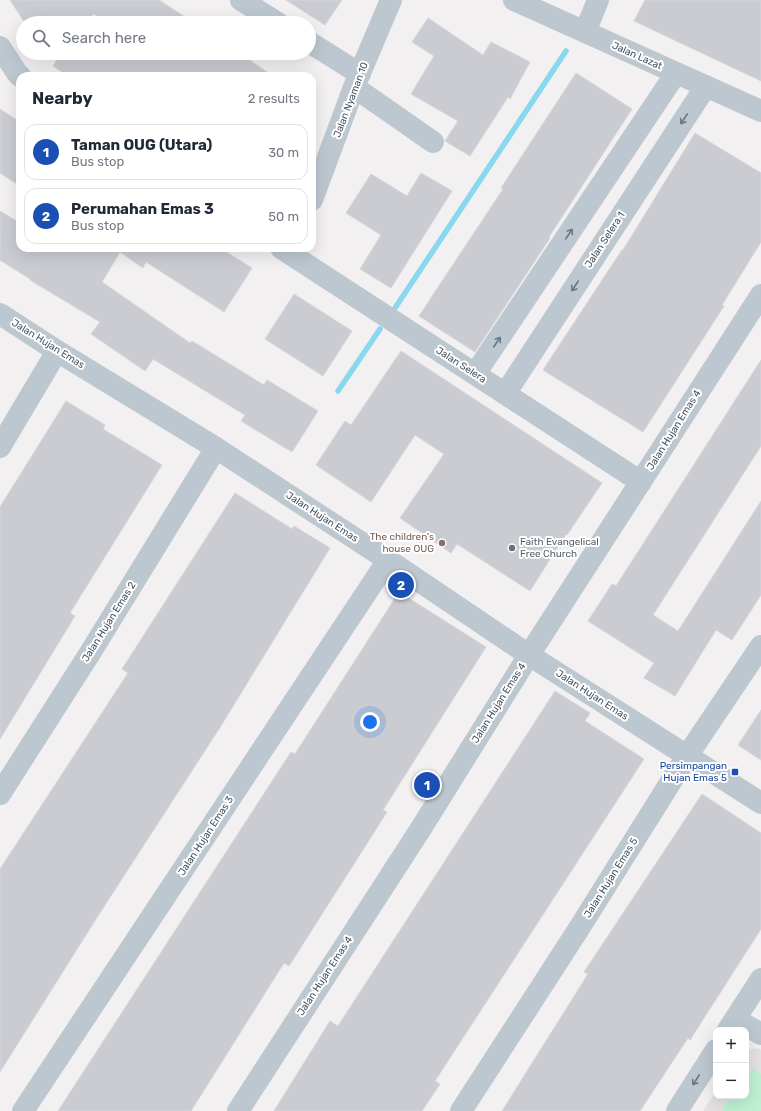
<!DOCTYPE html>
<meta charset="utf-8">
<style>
:root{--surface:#fff;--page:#f6f6f7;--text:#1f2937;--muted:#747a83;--line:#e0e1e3;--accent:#db2777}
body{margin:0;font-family:Rubik,sans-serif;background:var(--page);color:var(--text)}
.controls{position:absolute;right:12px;bottom:12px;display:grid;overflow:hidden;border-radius:8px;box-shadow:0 4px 16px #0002}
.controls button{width:36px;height:36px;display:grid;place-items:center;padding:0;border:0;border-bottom:1px solid var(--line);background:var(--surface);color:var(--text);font:20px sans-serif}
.you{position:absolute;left:370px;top:722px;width:14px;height:14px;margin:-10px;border:3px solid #fff;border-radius:50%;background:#1a73e8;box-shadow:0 0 0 6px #1a73e833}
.badge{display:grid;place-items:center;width:26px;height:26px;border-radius:50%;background:var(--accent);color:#fff;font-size:13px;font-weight:700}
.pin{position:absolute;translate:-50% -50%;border:2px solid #fff;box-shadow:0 1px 4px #0006}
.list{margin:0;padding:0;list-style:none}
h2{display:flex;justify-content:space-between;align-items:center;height:52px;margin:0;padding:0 16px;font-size:17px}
h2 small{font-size:13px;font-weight:400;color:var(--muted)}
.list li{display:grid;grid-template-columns:26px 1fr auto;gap:12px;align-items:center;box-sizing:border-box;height:56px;margin:0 8px 8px;padding:0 8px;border:1px solid var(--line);border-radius:12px}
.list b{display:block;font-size:15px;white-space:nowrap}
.list p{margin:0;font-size:13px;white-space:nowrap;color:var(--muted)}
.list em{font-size:13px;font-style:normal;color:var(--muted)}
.icon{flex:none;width:22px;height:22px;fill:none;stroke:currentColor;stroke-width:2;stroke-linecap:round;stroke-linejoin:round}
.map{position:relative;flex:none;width:761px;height:1111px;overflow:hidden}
.search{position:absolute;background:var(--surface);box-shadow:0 4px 16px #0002;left:16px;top:16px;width:300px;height:44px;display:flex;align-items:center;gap:10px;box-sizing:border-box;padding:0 14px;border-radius:22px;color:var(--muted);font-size:15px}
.panel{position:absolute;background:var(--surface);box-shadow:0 4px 16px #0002;left:16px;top:72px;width:300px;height:180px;border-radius:12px}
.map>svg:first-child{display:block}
</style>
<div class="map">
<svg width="761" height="1111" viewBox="0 0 761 1111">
<rect width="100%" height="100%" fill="#f2f0f0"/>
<path fill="#e3e1e2" d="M758,1048L761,1050V1111H703L716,1091V1096H746V1051Z"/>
<path fill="#bdf1d2" d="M753,1069L761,1074V1111H721L732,1096H746V1078Z"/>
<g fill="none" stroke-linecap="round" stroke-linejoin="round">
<path stroke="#89d8ef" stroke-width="5.5" d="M395,308L566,51
M338,391L380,329"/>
</g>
<path fill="#caccd2" stroke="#d4d6db" d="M10,0H159L194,23H107L94,14L80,23H25Z
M286,0H342L325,25Z
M645,0H761V81L634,21Z
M428,18L483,55L491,42L530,62L510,99L508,97L470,156L445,141L458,121L411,94L434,56L412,42Z
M61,53H239L273,76H68L53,66Z
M576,73L632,109L549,237L550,238L475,352L419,316L503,189L501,188Z
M0,109L20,122V186L0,173Z
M695,133L761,173V242L722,305L724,306L643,432L543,370L612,265L622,250H623Z
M421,173L452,191L391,288L360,269L381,235L346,213L371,174L407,196Z
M0,211L20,223V248H220L252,268L224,312L146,262L143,268L120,252L102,282L190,343L192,341L264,385L267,380L318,411L292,452L241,421L245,415L153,359L145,371L91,334L100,322L30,280V279L0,260Z
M294,294L352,331L323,376L265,339Z
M401,351L602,483L567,535L566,534L530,591L457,544L451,553L400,518L444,454L415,435L371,502L316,465L345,421L351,425Z
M761,360V446L653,615L678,631L761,501V595L732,640L716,630L675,696L644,678L654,663L588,621L612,584L616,586Z
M66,401L105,425L103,429L162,465L70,613L75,616L0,739V507Z
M235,493L292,529L294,526L330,548L219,729L96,919L0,1072V869L128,673L122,669Z
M399,592L486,647L383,810L387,812L289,966L284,963L191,1111H58L291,752L295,754Z
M555,691L590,713L585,721L644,759L435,1081L440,1084L422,1111H274L330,1021L338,1026Z
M761,710V760L738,745Z
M702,794L761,833V929L690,1040L688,1038L640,1111H502L588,974L584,972Z"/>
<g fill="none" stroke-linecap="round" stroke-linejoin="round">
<path stroke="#bdc7cf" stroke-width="22" d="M241,0L278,23
M514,0L761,111
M585,32L598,0
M309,42L360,74
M0,47L17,73L20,76
M354,87L433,142
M312,200L354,87L391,0
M281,248L641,482
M0,314L57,351L216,448L388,560L529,655L761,803
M475,374L676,73
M505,394L706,86
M0,447L57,351
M0,794L90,653L216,448
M735,1019L761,1034
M728,1030L761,979
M23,1111L388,560
M238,1111L420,830L529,655L761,295
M461,1111L578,930L687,756L761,646
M677,1111L716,1050"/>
</g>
<defs><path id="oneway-shaft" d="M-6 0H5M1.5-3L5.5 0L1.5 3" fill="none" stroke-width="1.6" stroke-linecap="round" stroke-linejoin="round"/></defs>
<g stroke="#6a7680">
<use href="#oneway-shaft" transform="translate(684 119) rotate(123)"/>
<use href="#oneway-shaft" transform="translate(569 234) rotate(-56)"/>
<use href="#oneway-shaft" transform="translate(575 286) rotate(123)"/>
<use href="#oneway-shaft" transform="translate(497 342) rotate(-56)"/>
<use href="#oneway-shaft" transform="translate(696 1080) rotate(123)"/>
</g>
<circle fill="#8d6e63" stroke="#fff" stroke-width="1.5" cx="442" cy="543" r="4"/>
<circle fill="#6b7280" stroke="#fff" stroke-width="1.5" cx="512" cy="548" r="4"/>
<rect fill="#1a4fb4" stroke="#fff" stroke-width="1.5" x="731" y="768" width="8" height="8" rx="2"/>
<g text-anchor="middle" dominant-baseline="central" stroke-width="4" stroke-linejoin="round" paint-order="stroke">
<g font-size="10" fill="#47535e" stroke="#fff">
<text transform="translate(637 56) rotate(24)">Jalan Lazat</text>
<text transform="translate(351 100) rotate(-69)">Jalan Nyaman 10</text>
<text transform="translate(605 240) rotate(-57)">Jalan Selera 1</text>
<text transform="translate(48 344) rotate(32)">Jalan Hujan Emas</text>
<text transform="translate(461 365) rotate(33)">Jalan Selera</text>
<text transform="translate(674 430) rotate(-58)">Jalan Hujan Emas 4</text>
<text transform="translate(322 517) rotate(33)">Jalan Hujan Emas</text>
<text transform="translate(109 622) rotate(-58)">Jalan Hujan Emas 2</text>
<text transform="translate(592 695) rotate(33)">Jalan Hujan Emas</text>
<text transform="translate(499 703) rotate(-58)">Jalan Hujan Emas 4</text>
<text transform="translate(206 836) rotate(-57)">Jalan Hujan Emas 3</text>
<text transform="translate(611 878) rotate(-58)">Jalan Hujan Emas 5</text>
<text transform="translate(325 976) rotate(-57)">Jalan Hujan Emas 4</text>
</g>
<g font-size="10" fill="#785e54" stroke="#fff" text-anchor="end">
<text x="434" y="537">The children's<tspan x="434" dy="12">house OUG</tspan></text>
</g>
<g font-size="10" fill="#5b616d" stroke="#fff" text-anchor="start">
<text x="520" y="542">Faith Evangelical<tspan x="520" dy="12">Free Church</tspan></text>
</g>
<g font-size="10" fill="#164399" stroke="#fff" text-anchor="end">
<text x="727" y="766">Persimpangan<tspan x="727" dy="12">Hujan Emas 5</tspan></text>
</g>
</g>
</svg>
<div class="controls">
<button>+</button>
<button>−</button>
</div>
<div class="you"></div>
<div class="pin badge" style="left:427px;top:785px;background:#1a4fb4">1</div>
<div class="pin badge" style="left:401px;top:585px;background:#1a4fb4">2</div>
<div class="search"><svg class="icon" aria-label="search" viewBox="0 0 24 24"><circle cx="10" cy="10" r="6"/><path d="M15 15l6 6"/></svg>Search here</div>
<section class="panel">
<h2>Nearby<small>2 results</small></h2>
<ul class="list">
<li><span class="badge" style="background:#1a4fb4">1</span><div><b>Taman OUG (Utara)</b><p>Bus stop</p></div><em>30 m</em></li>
<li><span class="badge" style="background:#1a4fb4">2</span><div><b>Perumahan Emas 3</b><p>Bus stop</p></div><em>50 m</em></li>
</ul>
</section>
</div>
